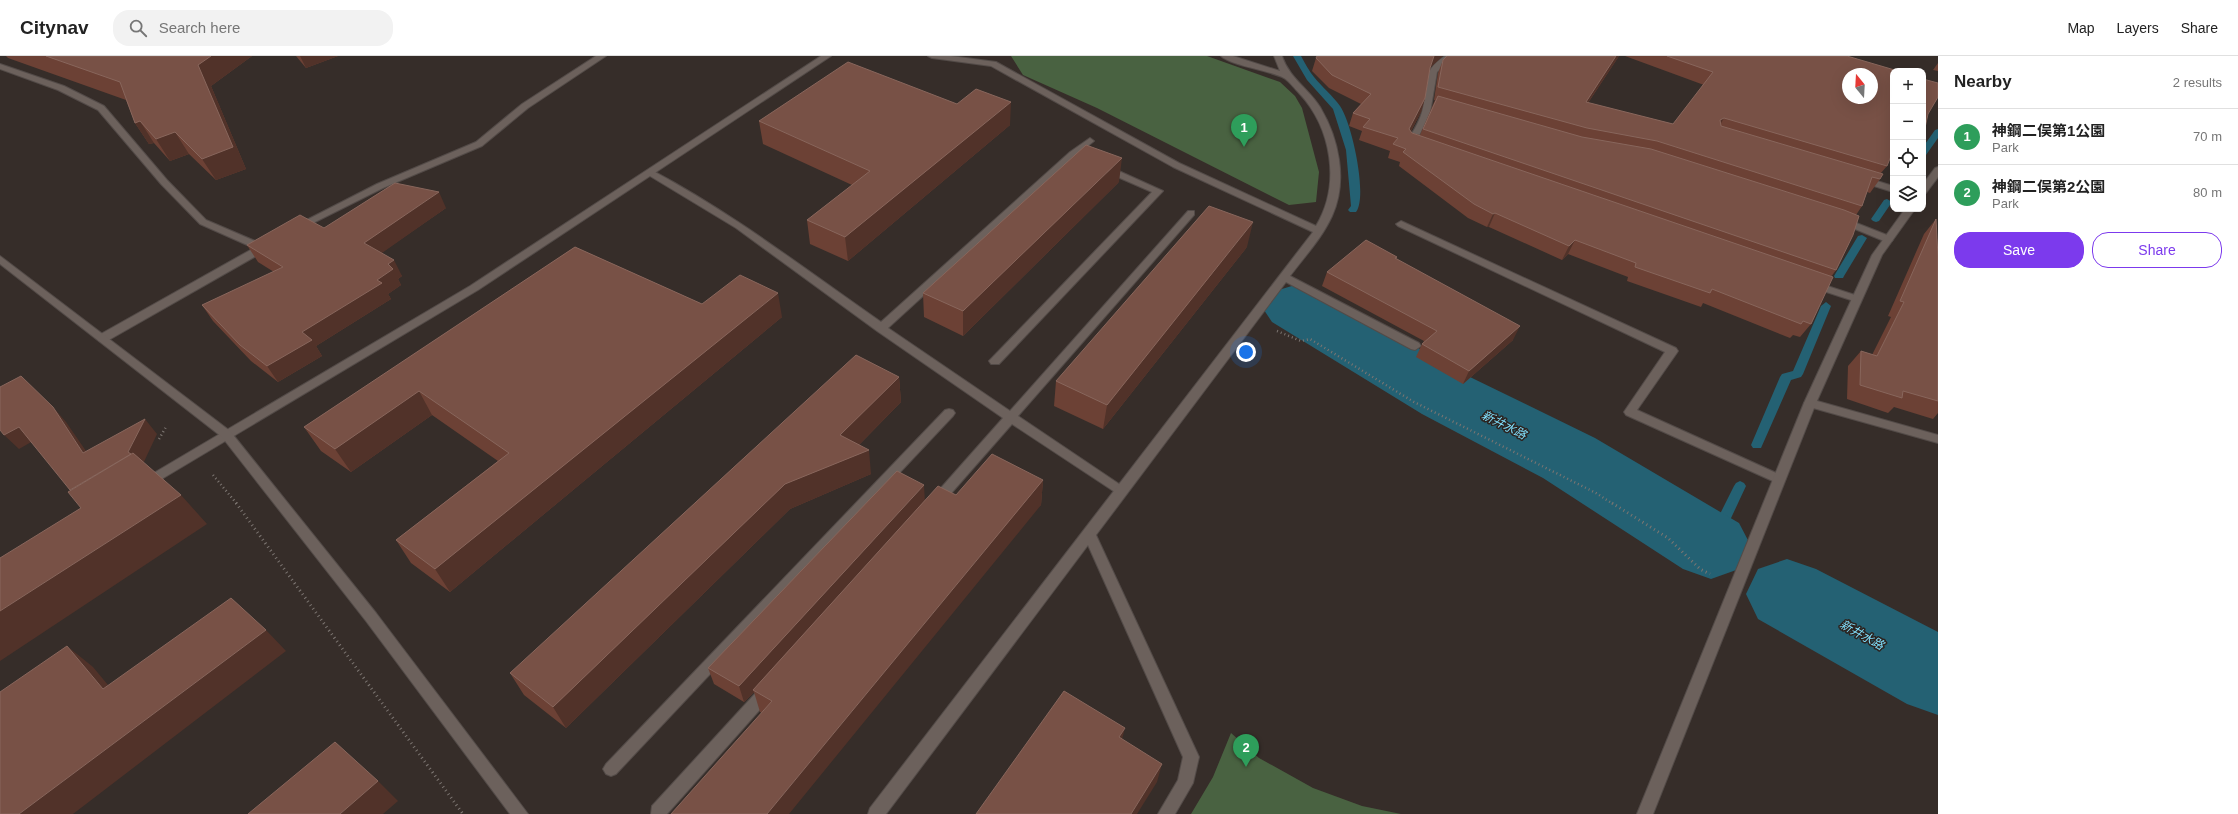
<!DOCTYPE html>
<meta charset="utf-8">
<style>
:root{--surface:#fff;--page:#f2f2f2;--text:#222;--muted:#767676;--line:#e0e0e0;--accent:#7c3aed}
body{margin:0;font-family:Helvetica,"Noto Sans JP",sans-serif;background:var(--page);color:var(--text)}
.controls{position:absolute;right:12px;top:12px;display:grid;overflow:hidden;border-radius:8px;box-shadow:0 4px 16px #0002}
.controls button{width:36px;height:36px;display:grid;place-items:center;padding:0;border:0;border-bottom:1px solid var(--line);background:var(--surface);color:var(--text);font:20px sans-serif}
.compass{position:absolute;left:1842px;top:12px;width:36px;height:36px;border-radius:50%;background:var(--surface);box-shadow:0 4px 16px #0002;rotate:342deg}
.you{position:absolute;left:1246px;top:296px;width:14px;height:14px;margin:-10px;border:3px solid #fff;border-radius:50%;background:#1a73e8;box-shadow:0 0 0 6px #1a73e833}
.badge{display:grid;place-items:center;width:26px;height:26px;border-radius:50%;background:var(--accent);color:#fff;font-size:13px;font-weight:700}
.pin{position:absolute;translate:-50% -33px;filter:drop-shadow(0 1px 2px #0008)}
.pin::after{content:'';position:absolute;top:21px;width:14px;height:12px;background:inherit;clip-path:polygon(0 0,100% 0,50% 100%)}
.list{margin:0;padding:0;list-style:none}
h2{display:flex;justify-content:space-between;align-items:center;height:52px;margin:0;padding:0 16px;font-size:17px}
h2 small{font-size:13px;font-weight:400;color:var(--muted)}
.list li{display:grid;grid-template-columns:26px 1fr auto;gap:12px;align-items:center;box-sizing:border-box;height:56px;padding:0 16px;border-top:1px solid var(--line)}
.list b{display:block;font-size:15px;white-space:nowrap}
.list p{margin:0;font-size:13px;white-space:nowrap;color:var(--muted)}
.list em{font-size:13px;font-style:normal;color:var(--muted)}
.actions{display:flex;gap:8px;padding:12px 16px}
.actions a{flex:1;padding:9px 0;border:1px solid var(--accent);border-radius:16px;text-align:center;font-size:14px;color:var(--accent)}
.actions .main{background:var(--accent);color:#fff}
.icon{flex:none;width:22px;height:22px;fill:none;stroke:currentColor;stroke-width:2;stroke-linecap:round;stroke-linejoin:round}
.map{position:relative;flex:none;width:1938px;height:758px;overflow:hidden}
header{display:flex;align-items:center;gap:24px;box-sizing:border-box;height:56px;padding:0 20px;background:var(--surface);border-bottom:1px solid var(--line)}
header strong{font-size:19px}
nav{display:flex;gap:22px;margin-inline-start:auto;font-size:14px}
.search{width:280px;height:36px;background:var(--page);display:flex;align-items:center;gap:10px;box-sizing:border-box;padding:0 14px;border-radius:16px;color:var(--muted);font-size:15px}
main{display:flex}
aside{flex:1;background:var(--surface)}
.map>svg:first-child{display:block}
</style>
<header>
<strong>Citynav</strong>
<div class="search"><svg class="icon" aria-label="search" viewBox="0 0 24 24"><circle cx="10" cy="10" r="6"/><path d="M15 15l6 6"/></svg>Search here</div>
<nav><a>Map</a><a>Layers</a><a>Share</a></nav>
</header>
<main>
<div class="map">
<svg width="1938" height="758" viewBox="0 0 1938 758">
<rect width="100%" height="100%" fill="#362d29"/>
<path fill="#496241" d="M1011,0H1207L1280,26L1295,40L1302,52L1319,116L1316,146L1289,149L1097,52L1023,19Z
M1231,677L1259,702L1313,732L1362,750L1401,758H1191L1213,721Z"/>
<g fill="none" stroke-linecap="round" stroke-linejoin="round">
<path fill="#246173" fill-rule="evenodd" d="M1293,0H1301C1305,7 1309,15 1314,21C1322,31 1333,40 1340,50C1352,67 1368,141 1356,156H1350L1348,154L1351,150L1346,94L1333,53L1307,24Z
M1938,73V82L1926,99L1923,100V91L1935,74Z
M1887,143L1892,146L1879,165L1876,166L1873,165L1871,163L1884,144Z
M1862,179L1867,182L1844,220L1843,222H1835L1834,220L1858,180Z
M1284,238L1289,241L1288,243L1278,244L1277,242Z
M1826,246L1831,250L1803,318L1801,321L1791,324L1761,392H1753L1751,389L1780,321L1782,318L1793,315L1821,250Z
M1740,425L1744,427L1746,430L1718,490L1716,494L1711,495L1706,494L1704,490L1734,430L1736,427Z"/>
<path fill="#246173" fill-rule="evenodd" d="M1295,229L1318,236L1472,322L1595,382L1739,467L1751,490L1739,513L1711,523L1683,513L1543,422L1422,358L1272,266L1262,251L1272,236Z
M1787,503L1816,513L1938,576V659L1907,648L1758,563L1746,538L1758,513Z"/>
<g stroke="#534b48" stroke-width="2">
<path id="lane" d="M1090,82L1094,85L1079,97L1163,135L999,308H991L989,305L1152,136L1074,102L888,272L1010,355L1188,155H1194V159L1018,360L1125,432L1127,435L1125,438L1121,440L1012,368L940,450H932L930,446L932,442L1003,362L877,275L736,172L645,117L650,114L653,115C734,158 806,214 881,266L1070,96Z
M949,353L953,354L955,357L953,360L616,718L611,720L606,718L603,713L606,708L945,354Z
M768,627L773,629L775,634L773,639L667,758H651L652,750L763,629Z"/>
</g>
<g stroke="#534b48" stroke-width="2">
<path id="street" d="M596,0H606L528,52L482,90L383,132L299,174L296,175L291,172L377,128L476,86L522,48Z
M821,0H831L478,234L150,430H142L140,427L142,424L470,230Z
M928,0H951L996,6L1179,107L1316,170C1341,129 1332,72 1299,37C1295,33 1289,25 1284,22C1269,14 1232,10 1221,0H1233L1280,15L1274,0H1282C1289,22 1308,32 1320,51C1339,83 1348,125 1332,160C1322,182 1305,200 1290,220L1419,287L1421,290L1415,294L1411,293L1286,226L1096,479L1199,701L1193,727L1175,758H1158L1178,724L1183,701L1088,489L886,758H868L870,752L1313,176L1173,111L991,10L932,2Z
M1445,0H1455L1437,16L1430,57L1416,86L1422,89L1417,92L1406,87C1412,77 1419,67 1422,56C1429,32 1419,16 1445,0Z
M0,8L64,30L104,50L167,124L206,164L262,188H270V192L107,285H99L97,282L99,279L254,192L200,168L161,128L98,54L58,34L0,13Z
M1861,120L1893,130V136L1858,125L1856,123Z
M1841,161L1892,181L1893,183L1892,185H1884L1838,166V162Z
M1401,165L1676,292L1678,295L1676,298L1637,354L1783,420L1785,423L1783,426H1775L1626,359L1624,356L1626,353L1665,296L1398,170L1396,168Z
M1812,225L1861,241L1862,243L1857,246L1808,230L1807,228L1808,226Z
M1810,343L1938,379V387L1806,350L1804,347Z"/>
</g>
<g stroke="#534b48" stroke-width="2">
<path id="secondary" d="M1938,111V121L1926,137L1923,138V128L1935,112Z
M1905,153H1915L1882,199L1816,347L1653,758H1637L1804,347L1872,199Z
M0,200L230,375L376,557L528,758H510L366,565L222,381L0,208Z"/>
</g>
<path stroke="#7d7672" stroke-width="2.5" stroke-dasharray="1 3" stroke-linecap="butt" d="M1277,275L1301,285L1310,283L1414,346L1596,437L1613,448
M159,383L166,371
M213,419L237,448"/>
<path stroke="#7d7672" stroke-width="3" stroke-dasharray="1 3.5" stroke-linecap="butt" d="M236,447L463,758
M1612,447L1668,482L1700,513L1710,518"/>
<use href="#lane" fill="#6c615c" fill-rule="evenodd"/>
<use href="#street" fill="#6c615c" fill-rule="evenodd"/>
<use href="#secondary" fill="#6c615c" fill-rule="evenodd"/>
</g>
<path fill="#6c4135" d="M6,0H252L211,30L246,113L216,124L189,98L170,105L154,87L149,88L135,67L126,44L8,2Z
M296,0H338L306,12Z
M1447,0H1619L1588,47L1673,68L1704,29L1625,0H1847L1887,110L1881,117L1880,123L1870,137L1867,136L1862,150L1856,159L1836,214L1831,221L1811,268L1800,281L1793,279L1790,282L1703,247L1701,251L1627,225L1628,221L1568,198L1562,204L1489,171H1487L1468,162L1399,110L1400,106L1388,102L1390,95L1359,84L1362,75L1349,70L1353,57L1361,48L1329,32L1312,15L1316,2L1430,12L1425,42L1421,56L1411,75L1412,77L1420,79L1435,44H1434L1438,17L1443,4Z
M1938,7V15L1933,14Z
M759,65L1010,69L848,205L810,188L807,164L852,129L763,88Z
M1119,126L963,280L924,261L923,237Z
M446,152L381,197L402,220L398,223L401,229L388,238L391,243L316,290L322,300L278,326L251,305L213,265L202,249L274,216L258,206L247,189L324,172Z
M1936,163L1938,201V357L1933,363L1894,351L1888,357L1847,343L1848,310L1861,295L1872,299L1891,261L1888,260L1924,178Z
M575,191L702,248L782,261L450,536L411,507L396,484L498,405L432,359L351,416L321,395L304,371Z
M1247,191L1103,373L1054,350L1056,325Z
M1397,201L1396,203L1513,284L1463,328L1416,301L1422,288L1424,285L1322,230L1327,216Z
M899,321L901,346L859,389L871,418L790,453L566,672L524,639L510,617Z
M1043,424L1041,449L762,657L760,656L754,636L744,646L714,628L708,612L925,444Z"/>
<path fill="#513229" d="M211,0H252L211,30L246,113L216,124L202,103L198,9Z
M300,0H338L306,12Z
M1434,0H1443L1430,12L1425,25Z
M1616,0H1619L1579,60L1586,46Z
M1425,42L1421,56L1405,86L1409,73Z
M1011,46L1010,69L848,205L845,181Z
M1724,62L1716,76L1720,64Z
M140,65L154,87L149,88L135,67Z
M175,76L189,98L170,105L156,83Z
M1122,102L1119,126L963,280V255Z
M439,136L446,152L372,204L364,187Z
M1495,157L1489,171H1487L1493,158Z
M1253,166L1247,191L1103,373L1107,349Z
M1575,184L1568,198L1562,204L1569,190Z
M394,204L402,220L398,223L401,229L388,238L391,243L316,290L322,300L278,326L267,310L302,276L377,224L388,208Z
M778,237L782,261L450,536L435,513Z
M1520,270L1513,284L1463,328L1469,315Z
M899,321L901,346L844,404L840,379Z
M419,335L432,359L351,416L335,393Z
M53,351L66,366L97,411L83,397Z
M145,363L157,378L142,410L128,396Z
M19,371L33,385L19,393L4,379Z
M869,394L871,418L790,453L566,672L553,651L785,428Z
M1043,424L1041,449L789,758H767Z
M924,429L925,447L753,634L754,636L744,646L739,630Z
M181,439L207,468L0,605V555Z
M266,574L286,595L73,758H19Z
M67,590L93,611L128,653L103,633Z
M1125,672L1120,691L1119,681Z
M1162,708L1157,726L1137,758H1131Z
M378,725L398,745L383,758H340Z"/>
<path fill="#785146" stroke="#88665c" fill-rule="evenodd" d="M46,0H211L198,9L233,91L202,103L175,76L156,83L140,65L135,67L120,26Z
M1317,0H1434L1430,12L1425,42L1409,73L1412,77L1833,221L1811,268L1803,265L1801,268L1712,233L1710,237L1635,211L1636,207L1575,184L1569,190L1495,157L1493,158L1474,148L1403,96L1406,93L1393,88L1398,82L1363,71L1370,63L1353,57L1371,38L1332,19L1316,2Z
M1447,0H1616L1586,46L1673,68L1713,16L1667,0H1847L1898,15H1893V95L1887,110L1724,62L1720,64L1721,70L1883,118L1880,123L1872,121L1862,150L1657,85L1587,72L1438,31L1443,4ZM1848,18H1872V42H1848Z
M848,6L957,48L976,33L1011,46L845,181L807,164L870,115L759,65Z
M1923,23L1938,27V41L1928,58L1923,81Z
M1438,40L1582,81L1651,93L1844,154L1859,160L1853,179L1836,214L1423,73Z
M1086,89L1122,102L963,255L923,237Z
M395,127L439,136L364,187L394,204L388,208L393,213L377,224L382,227L302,276L312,284L267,310L240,289L202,249L283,211L247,189L300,159L324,172Z
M1209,150L1253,166L1107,349L1056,325Z
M1936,163L1938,201V345L1903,335L1902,342L1860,329L1861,295L1877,300L1904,246L1900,245Z
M1366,184L1397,201L1395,202L1520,270L1469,315L1422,288L1437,275L1327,216Z
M575,191L702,248L740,219L778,237L435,513L396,484L509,397L419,335L335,393L304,371Z
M856,299L899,321L840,379L869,394L785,428L553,651L510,617Z
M21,320L53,351L83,397L145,363L128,396L131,398L70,434L19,371L4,379L0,374V331Z
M133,397L181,439L0,555V502L81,452L68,436Z
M992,398L1043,424L767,758H671L772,645L753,634L938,430L956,439Z
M897,415L924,429L739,630L708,612Z
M231,542L266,574L19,758H0V636L67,590L103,633Z
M1064,635L1125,672L1119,681L1162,708L1131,758H976Z
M335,686L378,725L340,758H248Z"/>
<g text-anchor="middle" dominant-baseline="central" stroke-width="3" stroke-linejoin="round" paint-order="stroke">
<g font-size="12" font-style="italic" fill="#7fddfa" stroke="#2c231f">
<text transform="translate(1504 369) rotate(27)">新井水路</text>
<text transform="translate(1862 579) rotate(29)">新井水路</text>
</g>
</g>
</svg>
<div class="controls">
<button>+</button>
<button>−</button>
<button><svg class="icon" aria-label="locate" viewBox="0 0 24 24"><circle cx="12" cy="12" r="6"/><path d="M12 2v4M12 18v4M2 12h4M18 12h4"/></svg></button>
<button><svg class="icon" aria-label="layers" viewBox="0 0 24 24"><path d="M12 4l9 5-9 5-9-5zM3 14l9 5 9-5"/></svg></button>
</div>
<svg class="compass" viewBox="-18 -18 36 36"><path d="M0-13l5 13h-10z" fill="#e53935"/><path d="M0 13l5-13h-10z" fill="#767676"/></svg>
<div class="you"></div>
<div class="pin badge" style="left:1244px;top:91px;background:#2e9e5b">1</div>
<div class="pin badge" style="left:1246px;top:711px;background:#2e9e5b">2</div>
</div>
<aside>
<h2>Nearby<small>2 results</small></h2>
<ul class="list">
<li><span class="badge" style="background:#2e9e5b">1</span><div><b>神鋼二俣第1公園</b><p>Park</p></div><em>70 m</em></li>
<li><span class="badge" style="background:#2e9e5b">2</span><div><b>神鋼二俣第2公園</b><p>Park</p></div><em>80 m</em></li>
</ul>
<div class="actions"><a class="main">Save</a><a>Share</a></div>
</aside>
</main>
